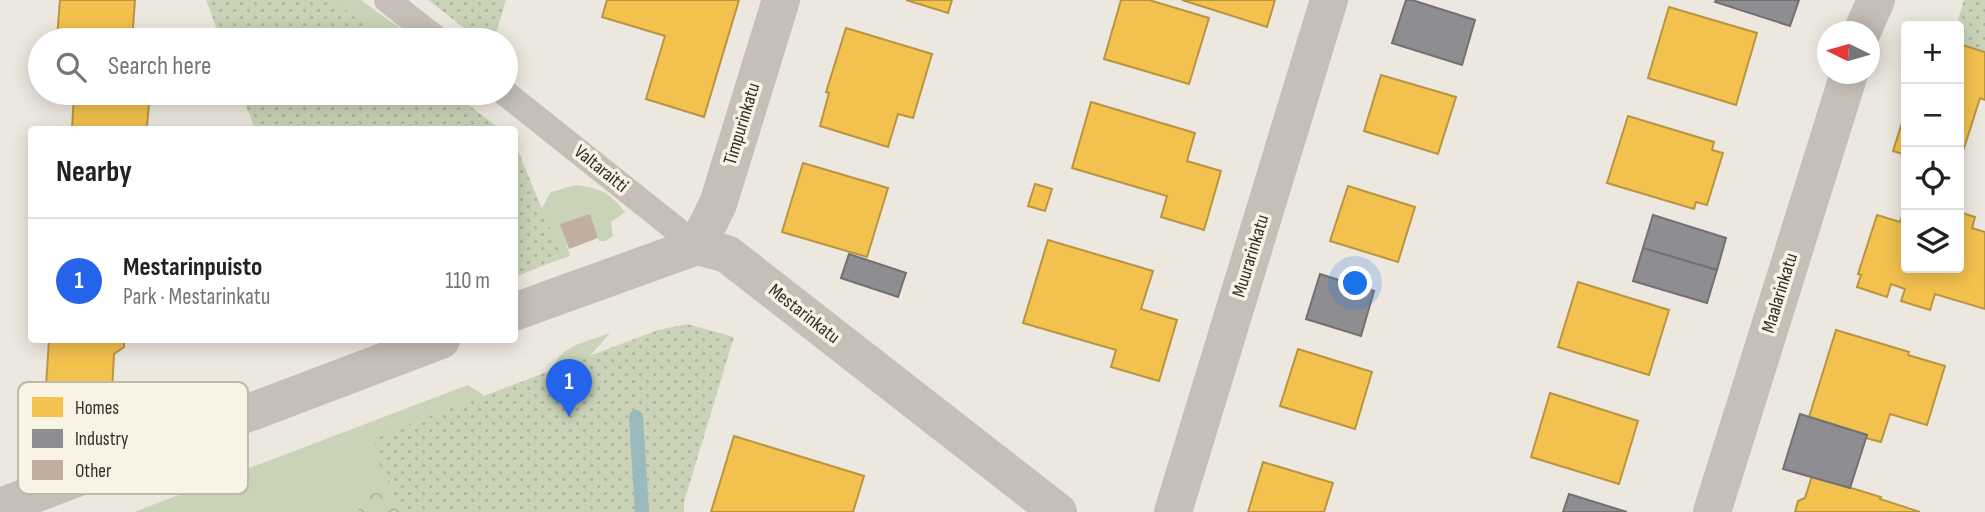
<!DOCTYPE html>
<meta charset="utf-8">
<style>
:root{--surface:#fff;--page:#f6f6f6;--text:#222;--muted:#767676;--line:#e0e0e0;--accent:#2563eb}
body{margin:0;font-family:"Sofia Sans Condensed",sans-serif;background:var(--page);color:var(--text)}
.controls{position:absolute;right:21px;top:21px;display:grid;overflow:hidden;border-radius:7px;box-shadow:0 4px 18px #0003}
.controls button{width:63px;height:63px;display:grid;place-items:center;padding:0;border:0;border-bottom:2px solid var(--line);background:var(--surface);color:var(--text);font:35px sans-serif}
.compass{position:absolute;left:1817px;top:21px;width:63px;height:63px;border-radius:50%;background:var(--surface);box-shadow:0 4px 18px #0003;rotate:275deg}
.you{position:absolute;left:1356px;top:284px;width:24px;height:24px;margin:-18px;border:5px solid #fff;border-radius:50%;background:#1a73e8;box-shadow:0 0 0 10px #1a73e833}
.badge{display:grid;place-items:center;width:46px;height:46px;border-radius:50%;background:var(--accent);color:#fff;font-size:23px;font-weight:700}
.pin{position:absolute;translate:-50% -58px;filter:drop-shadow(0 2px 4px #0008)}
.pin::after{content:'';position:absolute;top:37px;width:24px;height:21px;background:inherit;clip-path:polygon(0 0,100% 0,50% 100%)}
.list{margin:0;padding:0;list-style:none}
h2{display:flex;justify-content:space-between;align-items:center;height:91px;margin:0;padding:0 28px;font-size:30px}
h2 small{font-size:23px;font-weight:400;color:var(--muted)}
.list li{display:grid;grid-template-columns:46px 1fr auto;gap:21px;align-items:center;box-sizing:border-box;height:126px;padding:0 28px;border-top:2px solid var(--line)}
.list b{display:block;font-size:26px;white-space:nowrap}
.list p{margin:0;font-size:23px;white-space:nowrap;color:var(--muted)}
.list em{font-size:23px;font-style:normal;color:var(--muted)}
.icon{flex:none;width:38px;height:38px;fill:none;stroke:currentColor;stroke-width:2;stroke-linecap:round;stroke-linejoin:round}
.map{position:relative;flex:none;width:1985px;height:512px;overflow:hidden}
.search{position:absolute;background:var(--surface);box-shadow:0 4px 18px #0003;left:28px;top:28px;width:490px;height:77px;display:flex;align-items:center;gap:18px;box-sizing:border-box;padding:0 24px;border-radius:38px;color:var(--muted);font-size:26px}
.panel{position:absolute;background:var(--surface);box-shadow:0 4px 18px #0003;left:28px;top:126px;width:490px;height:217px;border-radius:7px}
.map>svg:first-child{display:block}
</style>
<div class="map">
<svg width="1985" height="512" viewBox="0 0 1985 512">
<defs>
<pattern id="forest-crowns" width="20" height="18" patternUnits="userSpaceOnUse" patternTransform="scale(1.75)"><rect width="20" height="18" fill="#cad3b8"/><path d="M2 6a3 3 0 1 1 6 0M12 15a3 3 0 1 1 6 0" fill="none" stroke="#aeb59e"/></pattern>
<pattern id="park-dots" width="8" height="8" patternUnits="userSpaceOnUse" patternTransform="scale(1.75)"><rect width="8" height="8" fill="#cad3b8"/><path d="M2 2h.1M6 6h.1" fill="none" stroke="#aeb59e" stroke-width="1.8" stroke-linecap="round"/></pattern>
</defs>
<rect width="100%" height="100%" fill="#ece8df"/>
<path fill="#cad3b8" d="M303,0H361L416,40H347Z
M576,185C602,189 609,192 625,212L611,222L613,236L605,241H599L590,214L561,224L570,256L530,270L525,269L519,248L551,192Z
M610,333L583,364L543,392C560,344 566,349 610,333Z
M468,385L482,394L510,426L385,454L357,512H134Z"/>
<path fill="url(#forest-crowns)" d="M384,454L493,512H357Z"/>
<path fill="url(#park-dots)" d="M206,0H333L385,40H221Z
M428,0H506L494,40H480Z
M1964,0H1985V51L1959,43V26H1956Z
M241,93H453L500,129H255Z
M514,141L562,258L515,277H514Z
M687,324L734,337L684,502V512H401L373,438L658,330Z"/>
<path fill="#f2c14e" stroke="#b99542" stroke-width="2" d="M60,0H135L132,40H134H78L57,38Z
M607,0H739L704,117L646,99L665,36L602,17Z
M906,0H952L948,13Z
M1121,0H1149L1209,18L1189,84L1104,59Z
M1182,0H1275L1267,27Z
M1669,7L1757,33L1736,105L1648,78Z
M846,28L932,54L913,118L898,114L888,147L820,126L829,93L826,92Z
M1959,44L1985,52V100L1980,98L1959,164Z
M1381,75L1456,97L1438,154L1364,131Z
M74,93H150L147,126L143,130H72Z
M1091,102L1195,133L1187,161L1221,171L1204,230L1161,217L1167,196L1072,168Z
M1906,110V155L1893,151Z
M1628,116L1714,142L1712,150L1723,153L1707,205L1696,202L1694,209L1607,183Z
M803,163L888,188L867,257L782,232Z
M1035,184L1052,189L1045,211L1028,206Z
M1348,186L1415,207L1398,262L1330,241Z
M1905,207L1906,268H1959V212L1975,217L1972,228L1985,232V309L1935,294L1930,310L1901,301L1905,289L1891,284L1887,297L1857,287L1861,275L1858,274L1877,215L1900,222Z
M1048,240L1153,271L1141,309L1177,320L1159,381L1111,367L1116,350L1023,323Z
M1578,282L1669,310L1649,375L1558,347Z
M1836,330L1909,352L1908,355L1945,366L1927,425L1890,414L1881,442L1866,438L1867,435L1809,417Z
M49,340H124V347L114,354L112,391L46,386Z
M1298,349L1372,372L1355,429L1280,406Z
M1550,393L1638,421L1619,484L1531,457Z
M734,436L864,476L853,512H711Z
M1263,462L1333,483L1324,512H1248Z
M1812,476L1881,497L1880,499L1920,512H1795L1798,501L1805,498Z"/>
<path fill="#8d8d92" stroke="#737072" stroke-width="2" d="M1406,0H1412L1475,20L1462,65L1392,43Z
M1716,0H1799L1790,26L1715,2Z
M1653,215L1726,238L1717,270L1643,248Z
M1643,248L1717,270L1707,303L1633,281Z
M849,254L906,273L898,297L841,278Z
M1320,274L1374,291L1361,336L1306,319Z
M1800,414L1867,435L1850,488L1783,469Z
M1569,494L1627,512H1563Z"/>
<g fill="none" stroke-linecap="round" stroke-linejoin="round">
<path stroke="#9bbabd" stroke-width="14" d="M636,417L642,512"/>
</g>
<path fill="#c0aea0" d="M590,214L598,238L569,249L560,224Z"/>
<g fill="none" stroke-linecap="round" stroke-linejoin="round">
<path stroke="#c5bfb8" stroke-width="26" d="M387,0L438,40
M505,93L697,246"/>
<path stroke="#c5bfb8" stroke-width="38" d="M1862,32L1876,0
M697,246L718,204L781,0
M514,312L697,246L727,254L1058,512
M0,507L441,340
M1173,512L1329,0
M1712,512L1849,74"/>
</g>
<g text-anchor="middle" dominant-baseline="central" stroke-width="7" stroke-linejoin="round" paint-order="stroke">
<g font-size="19" fill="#352d27" stroke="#f9f3e6">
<text transform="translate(742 124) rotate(-73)">Timpurinkatu</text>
<text transform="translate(601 169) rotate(39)">Valtaraitti</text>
<text transform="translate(1251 256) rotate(-73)">Muurarinkatu</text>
<text transform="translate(1780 293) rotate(-73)">Maalarinkatu</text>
<text transform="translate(804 314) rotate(38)">Mestarinkatu</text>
</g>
</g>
<rect x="18" y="382" width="230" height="112" rx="10" fill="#f9f3e6" stroke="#beb8ad" stroke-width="2"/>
<rect x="32" y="397" width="31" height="20" fill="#f2c14e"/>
<rect x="32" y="429" width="31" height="19" fill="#8d8d92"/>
<rect x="32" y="460" width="31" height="20" fill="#c0aea0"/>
<g font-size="19" fill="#352d27">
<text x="75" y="414">Homes</text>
<text x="75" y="445">Industry</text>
<text x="75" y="477">Other</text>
</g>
</svg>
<div class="controls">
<button>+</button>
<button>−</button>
<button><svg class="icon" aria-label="locate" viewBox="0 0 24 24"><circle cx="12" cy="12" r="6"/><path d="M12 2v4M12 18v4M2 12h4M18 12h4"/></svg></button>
<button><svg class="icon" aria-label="layers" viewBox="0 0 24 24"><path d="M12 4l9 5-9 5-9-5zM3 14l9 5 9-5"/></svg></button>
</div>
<svg class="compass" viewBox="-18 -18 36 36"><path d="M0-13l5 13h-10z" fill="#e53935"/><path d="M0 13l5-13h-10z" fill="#767676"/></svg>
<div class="you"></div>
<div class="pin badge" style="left:569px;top:417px">1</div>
<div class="search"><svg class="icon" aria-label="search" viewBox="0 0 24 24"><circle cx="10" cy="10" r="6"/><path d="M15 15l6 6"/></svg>Search here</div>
<section class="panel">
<h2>Nearby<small></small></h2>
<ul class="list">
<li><span class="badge">1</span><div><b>Mestarinpuisto</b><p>Park · Mestarinkatu</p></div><em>110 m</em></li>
</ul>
</section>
</div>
